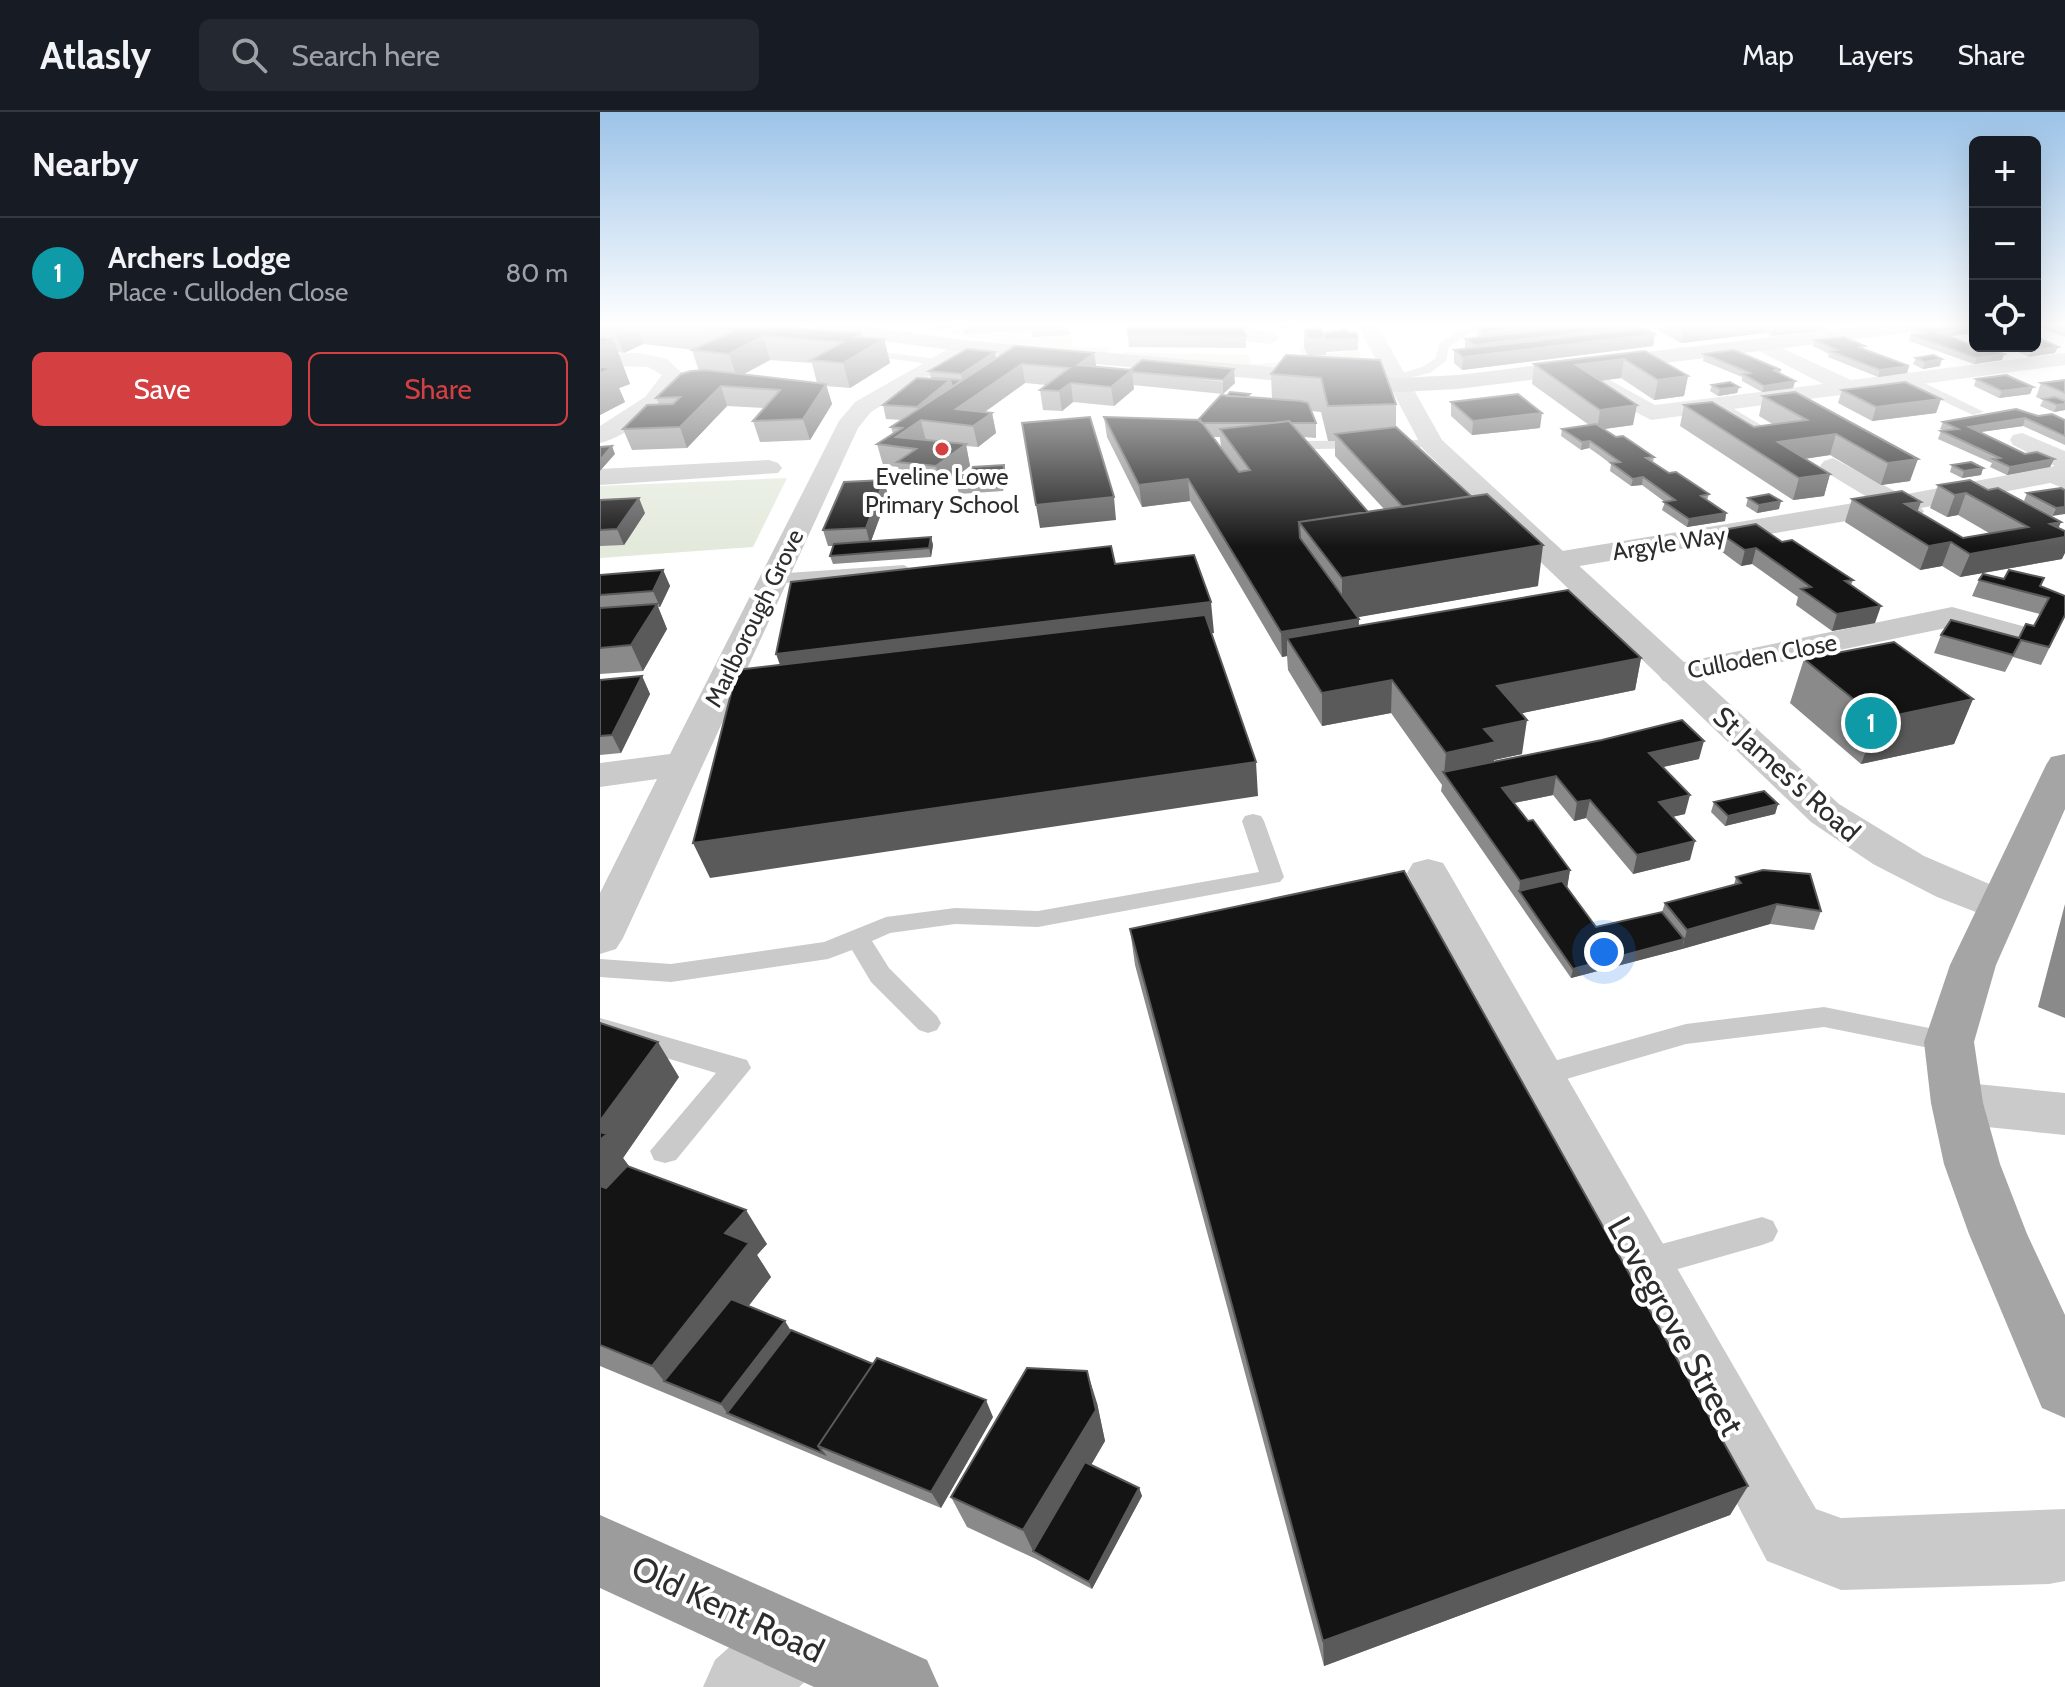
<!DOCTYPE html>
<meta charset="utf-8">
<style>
:root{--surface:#171b24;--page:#242831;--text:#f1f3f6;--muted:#9ea1a6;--line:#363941;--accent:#d44041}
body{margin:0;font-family:Cabin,sans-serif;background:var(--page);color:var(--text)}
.controls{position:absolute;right:24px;top:24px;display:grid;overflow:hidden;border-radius:12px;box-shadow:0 8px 32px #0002}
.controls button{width:72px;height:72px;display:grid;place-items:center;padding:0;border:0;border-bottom:2px solid var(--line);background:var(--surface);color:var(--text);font:40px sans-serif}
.you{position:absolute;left:1004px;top:840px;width:28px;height:28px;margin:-20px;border:6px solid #fff;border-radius:50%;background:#1a73e8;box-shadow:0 0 0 12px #1a73e833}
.badge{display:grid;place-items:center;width:52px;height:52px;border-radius:50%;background:var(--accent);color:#fff;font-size:26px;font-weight:700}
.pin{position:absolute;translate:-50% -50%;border:4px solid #fff;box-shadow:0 2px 8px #0006}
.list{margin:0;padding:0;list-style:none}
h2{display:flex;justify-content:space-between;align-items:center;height:104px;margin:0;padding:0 32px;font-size:34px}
h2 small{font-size:26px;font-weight:400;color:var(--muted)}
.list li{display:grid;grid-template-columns:52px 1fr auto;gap:24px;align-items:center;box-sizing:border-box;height:112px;padding:0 32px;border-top:2px solid var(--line)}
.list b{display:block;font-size:30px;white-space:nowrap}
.list p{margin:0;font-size:26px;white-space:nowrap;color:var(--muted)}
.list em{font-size:26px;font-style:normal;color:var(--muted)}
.actions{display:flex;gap:16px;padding:24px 32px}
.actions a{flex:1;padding:18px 0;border:2px solid var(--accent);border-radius:12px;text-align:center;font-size:28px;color:var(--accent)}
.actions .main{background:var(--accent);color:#fff}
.icon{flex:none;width:44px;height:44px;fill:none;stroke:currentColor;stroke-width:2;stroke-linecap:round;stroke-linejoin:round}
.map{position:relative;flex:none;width:1465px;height:1575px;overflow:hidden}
header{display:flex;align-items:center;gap:48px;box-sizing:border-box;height:112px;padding:0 40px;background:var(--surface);border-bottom:2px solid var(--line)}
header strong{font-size:38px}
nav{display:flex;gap:44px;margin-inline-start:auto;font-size:28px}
.search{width:560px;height:72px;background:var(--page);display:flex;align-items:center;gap:20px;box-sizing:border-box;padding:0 28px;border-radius:12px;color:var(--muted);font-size:30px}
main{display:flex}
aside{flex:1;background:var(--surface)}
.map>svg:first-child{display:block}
</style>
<header>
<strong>Atlasly</strong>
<div class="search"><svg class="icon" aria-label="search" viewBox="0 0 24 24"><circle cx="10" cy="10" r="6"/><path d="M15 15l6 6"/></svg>Search here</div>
<nav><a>Map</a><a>Layers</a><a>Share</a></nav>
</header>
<main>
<aside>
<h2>Nearby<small></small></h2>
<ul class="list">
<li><span class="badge" style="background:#0f9aa8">1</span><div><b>Archers Lodge</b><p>Place · Culloden Close</p></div><em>80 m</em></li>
</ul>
<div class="actions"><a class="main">Save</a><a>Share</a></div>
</aside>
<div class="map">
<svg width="1465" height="1575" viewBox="0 0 1465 1575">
<rect width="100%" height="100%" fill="#fff"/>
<path fill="#e3eadc" d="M311,214L434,218V225L469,223L472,218V235L524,236L509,237V241L395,230Z
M704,235L709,244L758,238L765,254L740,262L525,243V240L649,243L652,252L705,249L699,236Z
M187,366L153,435L0,446V374Z"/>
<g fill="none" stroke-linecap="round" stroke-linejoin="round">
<path fill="#cacaca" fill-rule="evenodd" d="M883,214H927L868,222L849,235L846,249L830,261L795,269L789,265L822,255L836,246L839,232L861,217Z
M257,237L338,247L344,250L338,253L253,242V238Z
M1304,265H1312L1384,300L1373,303L1304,271Z
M1114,290H1122L1188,329L1176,332L1114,296Z
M832,328L837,329V335L713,337L724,351L717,355L712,354L695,333L702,329Z
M1446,360L1465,368V377L1441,367V361Z
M304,453L312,458L310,461L173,472L165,467L173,462Z
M653,702L661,704L664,709L684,765L680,770L438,815L355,812L290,821L272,829L289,856L337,904L341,911L337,918L328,921L319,918L271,870L252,838L228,847L71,870L0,865V847L71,852L224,830L286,805L355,796L438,799L659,760L642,709L645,704Z
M1224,895L1349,920L1359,923L1363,930L1359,937L1349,940L1224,915L1086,932L939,975L929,972L925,964L929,956L1086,912Z
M0,906L147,948L151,956L76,1048L65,1051L54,1048L50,1039L116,961L0,926Z
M1162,1105L1173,1109L1178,1119L1173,1129L1162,1133L1043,1167L1032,1162L1027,1152L1032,1142L1043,1137Z"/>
<path fill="#cacaca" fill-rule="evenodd" d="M561,214C584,214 667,211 680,226L670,232L571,220Z
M1162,227L1251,268L1465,241V253L1051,308L990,276L987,271L990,266H1006L1055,293L1223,272L1155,237L1152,233L1155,229Z
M364,228L371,230L374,234L371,238L271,300L258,316L23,826L16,837L0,842V781L57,667L0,675V651L70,642L239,309L255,290Z
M40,241L67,247L84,263C74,291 28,324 0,331V314L45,285L62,263L48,255L0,254V242Z
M1422,321L1465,339V368L1321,396L1324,399L1320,405L1310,407L1294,401L956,458L946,455L941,449L946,443L956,440L1272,388L1224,359L1220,354L1224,349L1233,346L1302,383L1455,354L1413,333L1410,328L1413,323Z
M169,348L178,351L182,356L178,361L0,373V357Z
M1352,495L1426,515L1430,522L1426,529L1414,532L1351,515L1075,572L1063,569L1058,562L1063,555L1075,552Z
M828,747L843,751L849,761L1216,1397L1241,1406L1465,1397V1469L1449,1472L1241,1478L1167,1449L807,761L813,751Z
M1357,970L1465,981V1023L1357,1012L1338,1006L1331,991L1338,976Z
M193,1491L220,1502L231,1529L220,1556L199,1575H103L115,1548L166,1502Z"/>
<path fill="#cacaca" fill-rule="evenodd" d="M758,214H778L842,328L1239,692L1324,744L1415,783L1421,794L1415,805L1399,809L1337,785L1273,752L1211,710L823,337Z"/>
<path fill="#b7b7b7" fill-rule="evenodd" d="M209,214H264L364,228L799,266L858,263L1261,214H1321L1311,220L858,277L799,280L364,240L219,220Z"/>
<path fill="#a5a5a5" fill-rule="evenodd" d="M1465,642V697L1396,853L1374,930L1383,991L1400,1052L1427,1122L1465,1203V1306L1442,1296L1369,1122L1344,1052L1331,991L1324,930L1350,853L1446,653L1451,645Z"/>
<path fill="#9c9c9c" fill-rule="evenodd" d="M0,1403L327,1548L339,1575H214L0,1476Z"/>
</g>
<path fill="#8a8a8a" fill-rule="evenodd" d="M0,214H175L261,221L262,225L284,227L290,251L250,276L226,274L232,292L210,328L160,330L153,309L164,296L127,294L87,336L32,338L23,317L59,292L56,286L99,259L92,238H94L43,232L24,241L18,240L30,272L19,276L25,290L0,303ZM170,248L212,251L217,271L143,262Z
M334,214H469V223L433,225L432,218L365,222L364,215L334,216Z
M527,214L646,224V236L529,235Z
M679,214H717L680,216Z
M1059,214H1227L1226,218L1172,224L1165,221L1081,231L1059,219Z
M1375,214V221L1350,224L1402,248L1374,252L1309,229L1312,216Z
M1435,214H1465V225Z
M877,216H1039L1053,234L862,258L854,251V238L865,237V227L877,225Z
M704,217L724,221H749L758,226V238L726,240V243L708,244L704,235Z
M1215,228L1309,254L1307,261L1278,265L1228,245L1229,242L1213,234Z
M1414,234H1435L1455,241L1429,245L1416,239L1417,235Z
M1045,239L1088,264L1084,284L1054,288L1021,266L1000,269L1033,313L1004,317L1016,325L1054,345L1053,350L1069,361L1109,382L1107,388L1126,401L1125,409L1087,415L1062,398L1065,390L1042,373L1031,374L1010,359L1011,352L999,343L989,336L981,338L961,324L962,317L989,313L932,272L934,252Z
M395,240L396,246L494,241L496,255L635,271L623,282L533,273L534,277L514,294L473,290L462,299L443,298L440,278L446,273L425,271L385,300L392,301L396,321L378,335L366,334L370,354L341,376L303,372L298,355L283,353L277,332L293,322L291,315L302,308L286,307L283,293L331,267L329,259Z
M1104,242L1181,258L1180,262L1195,269L1193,276L1162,280L1142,269V265L1103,249Z
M686,243L796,292V315L938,474L757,505L759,514L1041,546L1035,578L921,601L922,642L894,648L893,650L1099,647L1063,655L1085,702L1072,705L1090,748L1033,762L986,706L974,709L953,683L914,691L928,709L970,758L967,775L996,815L1062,800L1065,791L1134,773L1136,765L1221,799L1214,818L1170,812L1082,837L971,866L841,679L842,673L791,601L722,614L688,558L687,544L682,545L590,389L542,395L507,325L504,305L598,308L627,284L672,287L671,262ZM711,299L721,300L728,329H735V344L784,397L768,400L703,325L716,326V311ZM613,325H620L621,336Z
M1316,246L1340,254L1323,257L1313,252Z
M1376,267L1433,275L1430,282L1399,286L1374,274Z
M1465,268V298L1454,300L1440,294L1443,288L1436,285L1441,271Z
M1112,273L1139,275L1137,281L1118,284L1110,279Z
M1242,278L1341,287L1336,301L1272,309L1238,291Z
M1195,280L1310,369L1281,373L1230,343L1205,347L1230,362L1224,384L1193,388L1080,314L1084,293L1154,315L1174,313L1159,304L1163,284Z
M851,290L940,316L872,323L851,304Z
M1438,304L1465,308V333L1423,314L1380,320L1425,342L1454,347L1450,355L1407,363L1390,355L1392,351L1338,327L1341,319H1344L1340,317L1343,310Z
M404,353L406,360L403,379L359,382L357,374L371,363Z
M1352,353L1383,356L1381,363L1362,366L1350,360Z
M1370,368L1459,416L1462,447L1360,465L1342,454L1320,458L1245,410L1252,387L1317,399L1363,426L1389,421L1358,403L1347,405L1330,396L1338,373Z
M1465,378L1452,404L1424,389L1427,381Z
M288,383L271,429L331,425L333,433L331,445L233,452L230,444L234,434H228L223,418Z
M1148,386L1179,397L1157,401L1146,394Z
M0,388L45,401L24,433L0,434Z
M1117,419L1182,430L1253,468L1251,473L1275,511L1232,519L1196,493L1198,485L1152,452L1141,454L1114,434Z
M63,458L70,474L60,495H58L67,517L43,559L0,562V463Z
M1444,466L1440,474L1465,504L1441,553L1413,545L1405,560L1334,541L1341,523L1419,526L1434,514L1440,502L1372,484L1379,468Z
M1204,547L1373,587L1354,632L1261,652L1190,591Z
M42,564L50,582L21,641L0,643V568Z
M1114,690L1178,692L1175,702L1125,714L1111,700Z
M1465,792V906L1438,895Z
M530,817L1148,1374L1130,1403L724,1554L535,853Z
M0,911L79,965L23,1046L29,1054L167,1132L157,1143L171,1165L148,1194L191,1218L393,1305L341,1396L0,1254Z
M497,1291L505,1329L491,1353L539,1376L542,1384L492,1477L436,1447L367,1415L351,1385Z"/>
<path fill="#5a5a5a" d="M23,214H37L43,232L24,241L15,218Z
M936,214H1039L1038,224L1055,222L1053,234L862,258L863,245L874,243L875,233L882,232L883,220Z
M1118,214H1166L1165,221L1081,231L1083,218Z
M1175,214H1227L1226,218L1172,224Z
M1375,215V221L1337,226L1339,220Z
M261,221L266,238L284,227L290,251L250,276L243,251L255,225Z
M163,224L170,248L137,266L129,242Z
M13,227L30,272L19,276L25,290L0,303V231Z
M1458,235L1455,241L1429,245L1432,238Z
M395,240L397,253L363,273L361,262Z
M494,241L497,260L478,253Z
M1404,242L1402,248L1374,252L1377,246Z
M1024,247L1021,266L973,272L976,253Z
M1342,247L1340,254L1323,257L1325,250Z
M422,252L425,271L366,313L356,297Z
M1309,254L1307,261L1278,265L1280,258Z
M634,257L635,271L623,282V268Z
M532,258L534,277L514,294L511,275Z
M1088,264L1084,284L1054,288L1058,268Z
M350,268L353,282L321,309L326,329L296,325L320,308L317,295Z
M1195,269L1193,276L1162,280L1164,274Z
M471,271L473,290L462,299L459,279Z
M226,272L232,292L210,328L203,307Z
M121,274L127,294L87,336L80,315Z
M1139,275L1137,281L1118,284L1120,277Z
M1433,275L1430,282L1399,286L1402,279Z
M1341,287L1336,301L1272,309L1276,295Z
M1465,288V298L1454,300L1457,293L1463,292Z
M1037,293L1033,313L997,318L1000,298Z
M392,301L396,321L378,335L373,314Z
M942,301L940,316L872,323L873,309Z
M1425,306L1423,314L1367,322L1369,315Z
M1236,322L1230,343L1175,351L1178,330Z
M990,329L989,336L981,338L982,330Z
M366,332L370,354L341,376L336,354Z
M12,334L15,342L0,359V348Z
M1318,347L1310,369L1281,373L1288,351Z
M1454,347L1450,355L1407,363L1410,355Z
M404,353L406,360L403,379L402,372Z
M1383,356L1381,363L1362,366L1364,359Z
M1230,362L1224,384L1193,388L1199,366Z
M1043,365L1042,373L1031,374L1033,367Z
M588,367L590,389L542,395L539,373Z
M284,368L288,383L270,432L266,416Z
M1366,381L1358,403L1347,405L1355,383Z
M514,385L516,408L440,416L436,393Z
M39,386L45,401L24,433L17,417Z
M1181,389L1179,397L1157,401L1159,393Z
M1321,390L1313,412L1305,392Z
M1465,395V402L1452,404L1456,396Z
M1126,401L1125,409L1087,415L1089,407Z
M1461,410L1454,427L1465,425V441L1462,447L1360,465L1370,442L1450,412Z
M331,425L333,433L331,445L329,436Z
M1351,430L1342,454L1320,458L1329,434Z
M943,433L938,474L742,508V466Z
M1156,436L1152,452L1141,454L1145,438Z
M63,458L70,474L60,495L53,479Z
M611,490L614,521L188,575L176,542Z
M57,492L67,517L43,559L31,533Z
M1281,494L1275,511L1232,519L1237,502Z
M759,507L758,532L687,526V544L682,545L681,520Z
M1041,546L1035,578L894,607L897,574Z
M42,564L50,582L21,641L12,623Z
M792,568L791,601L722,614V581Z
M1373,587L1354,632L1261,652L1278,607Z
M927,608L922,642L894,648L892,664L844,662L846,641L884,617Z
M1104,629L1099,647L1045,659L1049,641Z
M656,650L658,684L110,766L93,731Z
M956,664L953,683L899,694L902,676Z
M1090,683L1085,702L1054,709L1059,690Z
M990,688L986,706L974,709L977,690Z
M1178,692L1175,702L1125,714L1128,704Z
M1095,729L1090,748L1033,762L1037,743Z
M970,758L967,777L919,779L920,769Z
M1177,792L1170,812L1082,837L1087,818Z
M1084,827L1082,837L971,866L973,857Z
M58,930L79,965L23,1046L31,1057L0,1089V1009Z
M146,1098L167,1132L157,1143L171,1165L85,1277L64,1269L52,1254L125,1121Z
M185,1209L196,1227L127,1301L121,1292Z
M487,1259L497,1291L505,1329L439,1442L433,1439L423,1418Z
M386,1288L393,1305L341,1396L331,1380Z
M1148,1374L1130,1403L724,1554L723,1529Z
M539,1376L542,1384L492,1477L489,1470Z"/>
<path fill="#141414" stroke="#5a5a5a" stroke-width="2" d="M0,214H23L15,218L0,216Z
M87,214H175L261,221L255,225L284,227L243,251L211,248L243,230L163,224L129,242L92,238L133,219Z
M527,214H643L646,224L528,222Z
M895,214H936L883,220L877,216Z
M973,214H1036L875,233L865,227Z
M1075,214H1118L1083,218Z
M1325,214H1375L1339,220L1383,238L1391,237L1404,242L1377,246L1311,223L1325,221L1312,216Z
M721,216L725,225L708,226L704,217Z
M1044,216L1055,222L863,245L854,238Z
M747,217L749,221L756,220L758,226L726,227L724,221Z
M1435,224L1458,235L1432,238L1421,234H1435Z
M1244,225L1265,234L1258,235L1309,254L1280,258L1230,239L1237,238L1215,228Z
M0,226L13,227L0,231Z
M415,234L494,241L478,253L532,258L511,275L471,271L459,279L440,278L469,256L422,252L356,297L392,301L373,314L321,308L296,325L366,332L336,354L297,350L316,337L277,332L302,316L291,315Z
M367,237L395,240L361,262L329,259Z
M1134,238L1181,258H1173L1195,269L1164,274L1143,262L1150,261L1104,242Z
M1045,239L1088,264L1058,268L1024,247L976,253L1037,293L1000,298L934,252Z
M686,243L780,248L796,292L728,294L721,266L671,262Z
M1333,243L1342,247L1325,250L1316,246Z
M542,248L634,257L623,268L532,260L530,258Z
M0,255L11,256L0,262Z
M105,258L226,272L203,307L153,309L180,278L121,274L80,315L23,317L47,293L73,292L80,285L56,286L81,262L91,259Z
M1406,263L1433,275L1402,279L1376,267Z
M317,266L350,268L317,295L283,293Z
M334,266L362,268L352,275L350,268L331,267Z
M1465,268V281L1441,271Z
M1130,270L1139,275L1120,277L1112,273Z
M1305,270L1341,287L1276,295L1242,278Z
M630,280L650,282L647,285L627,284Z
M1195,280L1318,347L1288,351L1236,322L1178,330L1230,362L1199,366L1084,293L1112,290L1154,315L1207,308L1163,284Z
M918,282L942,301L873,309L851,290Z
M621,283L701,289L708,291L716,311H691L689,309L673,311H602L598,308Z
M1455,285L1465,289V292L1457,293L1443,287Z
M1416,297L1438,304L1452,302L1465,308V324L1425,306L1369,315L1425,342L1437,340L1454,347L1410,355L1393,347L1400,346L1341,319L1358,317L1343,310Z
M490,305L514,385L436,393L422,311Z
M504,305L600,308L639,360L650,358L620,317L689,309L768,400L699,410L700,426L759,507L681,520L588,367L539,373Z
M996,312L1016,325L1023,324L1054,345L1046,346L1069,361L1076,360L1109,382L1101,384L1126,401L1089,407L1064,390L1075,388L1043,365L1033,367L1011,351L1020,350L990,329L982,330L962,317Z
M796,315L871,384L803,395L735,322Z
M12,334L0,348V335Z
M1371,350L1383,356L1364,359L1352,353Z
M404,353L402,372L357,374L359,363H371L373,355Z
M284,368L266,416L223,418L244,370Z
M1370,368L1388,378L1398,376L1461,410L1450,412L1465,419V425L1370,442L1351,430L1329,434L1252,387L1302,379L1321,390L1305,392L1363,426L1428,415L1366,381L1355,383L1338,373Z
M1461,376L1465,378V395L1456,396L1427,381Z
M887,382L943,433L742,466L699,410Z
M1169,382L1181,389L1159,393L1148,386Z
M39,386L17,417L0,418V388Z
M1156,412L1182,430L1192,428L1253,468L1245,469L1281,494L1237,502L1201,477L1211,475L1156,436L1145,438L1117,419Z
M331,425L329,436L230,444L234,432Z
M511,434L515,452L594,443L611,490L176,542L191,470Z
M63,458L53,479L0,483V463Z
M1409,458L1444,466L1440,474L1465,484V503L1449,535L1421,528L1413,543L1341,523L1351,508L1419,526L1426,512L1434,514L1449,486L1379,468L1383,462L1404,467Z
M968,478L1041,546L897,574L927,608L884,617L896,630L846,641L792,568L722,581L687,526Z
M57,492L31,533L0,536V496Z
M605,503L656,650L93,731L137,558Z
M1294,530L1373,587L1278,607L1204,547Z
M42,564L12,623L0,624V568Z
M1082,608L1104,629L1049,641L1090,683L1059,690L1095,729L1037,743L990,688L977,690L956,664L902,676L928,709L933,708L970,758L920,769L843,660L1002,628Z
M1164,679L1178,692L1128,704L1114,690Z
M1163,758L1210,762L1221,799L1177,792L1087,818L1065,791L1141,771L1136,765Z
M804,759L1148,1374L723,1529L530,817Z
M962,769L996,815L1062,800L1084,827L973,857L919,779Z
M0,911L58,930L0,1009Z
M0,1020L7,1022L0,1028Z
M27,1054L146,1098L125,1121L149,1131L52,1254L0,1233V1074L6,1076Z
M131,1187L185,1209L121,1292L64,1269Z
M191,1218L273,1252L218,1334L224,1342L127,1301Z
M277,1246L386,1288L331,1380L218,1334Z
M427,1256L487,1259L496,1298L423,1418L351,1385Z
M485,1350L539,1376L489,1470L433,1439Z"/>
<linearGradient id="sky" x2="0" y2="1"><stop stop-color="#9cc3e8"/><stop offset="0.49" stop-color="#fff"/><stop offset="1" stop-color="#fff" stop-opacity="0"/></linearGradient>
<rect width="1465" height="435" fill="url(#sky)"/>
<circle fill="#d44041" stroke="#fff" stroke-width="3" cx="342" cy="337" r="8"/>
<g text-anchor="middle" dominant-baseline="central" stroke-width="8" stroke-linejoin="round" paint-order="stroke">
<g font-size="24" fill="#2d2d2d" stroke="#fff">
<text x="342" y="364">Eveline Lowe<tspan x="342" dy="28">Primary School</tspan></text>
</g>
<g font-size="24" fill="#2d2d2d" stroke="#fff">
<text transform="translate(1069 431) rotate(-9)">Argyle Way</text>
<text transform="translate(154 506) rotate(-64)">Marlborough Grove</text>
<text transform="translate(1162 544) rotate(-11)">Culloden Close</text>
</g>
<g font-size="28" fill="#2d2d2d" stroke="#fff">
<text transform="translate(1187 662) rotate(42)">St James's Road</text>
</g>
<g font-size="34" fill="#2d2d2d" stroke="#fff">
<text transform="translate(1076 1214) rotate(61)">Lovegrove Street</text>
<text transform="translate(128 1497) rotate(25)">Old Kent Road</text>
</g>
</g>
</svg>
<div class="controls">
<button>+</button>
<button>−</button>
<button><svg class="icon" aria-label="locate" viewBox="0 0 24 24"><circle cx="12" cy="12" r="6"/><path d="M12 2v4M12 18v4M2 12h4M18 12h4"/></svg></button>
</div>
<div class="you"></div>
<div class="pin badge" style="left:1271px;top:611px;background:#0f9aa8">1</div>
</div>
</main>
